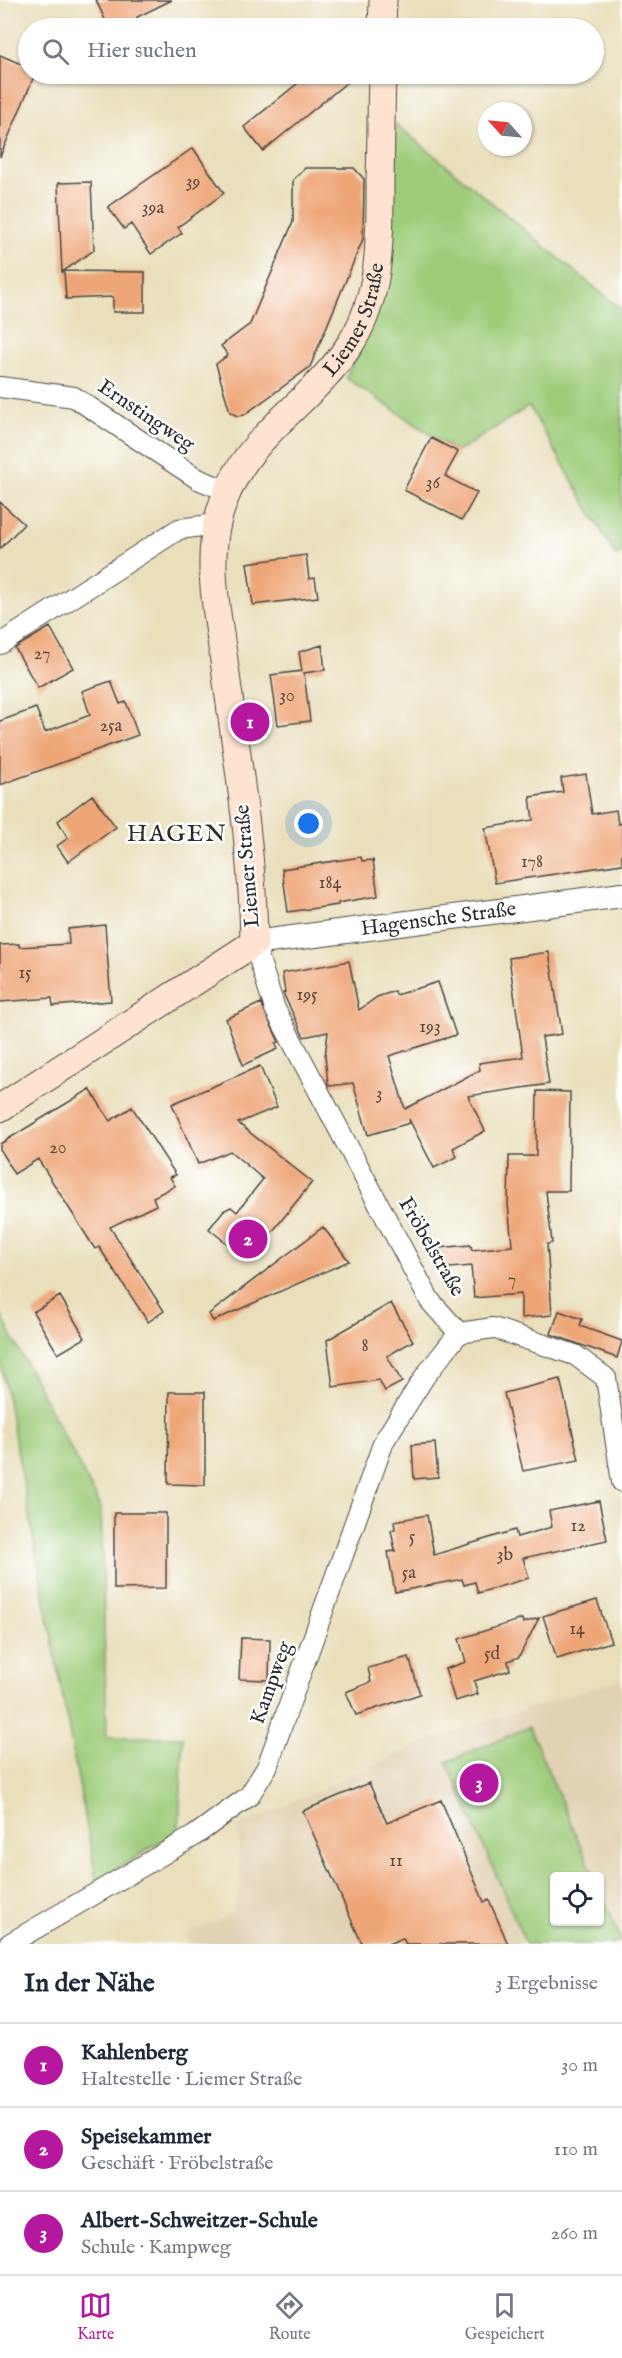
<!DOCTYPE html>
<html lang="de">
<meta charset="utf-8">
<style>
:root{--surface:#fff;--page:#f2f2f3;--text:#1f2937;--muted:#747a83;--line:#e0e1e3;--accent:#b5179e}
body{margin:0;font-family:"IM FELL English",serif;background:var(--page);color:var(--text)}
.controls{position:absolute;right:18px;bottom:18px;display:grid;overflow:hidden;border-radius:6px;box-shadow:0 2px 4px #0004}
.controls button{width:54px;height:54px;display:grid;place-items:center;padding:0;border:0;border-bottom:2px solid var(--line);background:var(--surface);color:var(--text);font:30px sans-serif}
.compass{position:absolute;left:478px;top:102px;width:54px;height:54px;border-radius:50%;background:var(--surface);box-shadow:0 2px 4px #0004;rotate:297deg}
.you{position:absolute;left:309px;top:824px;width:21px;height:21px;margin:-15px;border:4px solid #fff;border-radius:50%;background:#1a73e8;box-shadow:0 0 0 9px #1a73e833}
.badge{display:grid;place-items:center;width:39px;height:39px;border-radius:50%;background:var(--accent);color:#fff;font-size:20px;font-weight:700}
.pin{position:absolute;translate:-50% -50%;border:3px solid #fff;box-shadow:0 2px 6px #0006}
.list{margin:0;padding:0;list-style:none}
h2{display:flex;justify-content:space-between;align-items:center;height:78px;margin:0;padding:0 24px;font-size:26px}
h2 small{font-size:20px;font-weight:400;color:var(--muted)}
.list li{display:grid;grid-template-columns:39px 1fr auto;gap:18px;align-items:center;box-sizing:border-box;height:84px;padding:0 24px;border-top:2px solid var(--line)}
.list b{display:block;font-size:22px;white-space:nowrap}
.list p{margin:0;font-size:20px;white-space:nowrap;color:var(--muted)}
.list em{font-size:20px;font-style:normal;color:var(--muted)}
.icon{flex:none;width:33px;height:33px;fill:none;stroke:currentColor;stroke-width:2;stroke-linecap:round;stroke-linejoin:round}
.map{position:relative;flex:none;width:622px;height:1944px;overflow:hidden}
.search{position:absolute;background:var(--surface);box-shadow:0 2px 4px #0004;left:18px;right:18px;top:18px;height:66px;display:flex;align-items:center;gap:15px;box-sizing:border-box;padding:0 21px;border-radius:33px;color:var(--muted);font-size:22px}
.sheet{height:330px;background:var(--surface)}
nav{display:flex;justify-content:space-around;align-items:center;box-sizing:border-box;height:84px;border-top:2px solid var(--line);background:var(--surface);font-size:16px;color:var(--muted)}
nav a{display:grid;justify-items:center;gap:3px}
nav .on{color:var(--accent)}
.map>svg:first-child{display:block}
</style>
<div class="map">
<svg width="622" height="1944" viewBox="0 0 622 1944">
<rect width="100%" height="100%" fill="#fff"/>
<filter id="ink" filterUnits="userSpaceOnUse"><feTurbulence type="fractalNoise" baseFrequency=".0167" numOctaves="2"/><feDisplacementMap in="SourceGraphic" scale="12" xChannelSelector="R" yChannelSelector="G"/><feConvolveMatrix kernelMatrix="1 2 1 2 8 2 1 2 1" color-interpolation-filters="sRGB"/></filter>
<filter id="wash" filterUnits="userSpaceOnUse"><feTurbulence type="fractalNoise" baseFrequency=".008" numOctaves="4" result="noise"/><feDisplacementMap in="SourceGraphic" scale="24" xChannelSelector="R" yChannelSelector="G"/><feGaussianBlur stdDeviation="1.35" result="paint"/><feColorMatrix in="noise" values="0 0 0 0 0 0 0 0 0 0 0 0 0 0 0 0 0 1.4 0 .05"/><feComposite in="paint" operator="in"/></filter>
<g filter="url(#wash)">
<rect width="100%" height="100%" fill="#e9dfbb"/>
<path fill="#e1d2b4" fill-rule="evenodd" d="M622,1679V1944H190L186,1935L230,1915L241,1885L238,1827L434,1738ZM554,1876H600V1922H554Z"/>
<path fill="#9ecc7a" stroke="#647c52" stroke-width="1.5" d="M396,124L622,310V553L616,556L529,406L457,452L346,378L376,309Z
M0,1313L101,1507L107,1737H183L179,1830L97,1882L0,1358Z
M529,1727L594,1876H554V1922H600V1890L621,1940L612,1944H526L447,1762Z"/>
<g id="blocks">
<path fill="#eea677" d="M96,0H172L137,17L142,28H109Z
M0,55L28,67V74H35L0,157Z
M309,74H357L263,151L244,127Z
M193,148L224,193L178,227L182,233L151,254L131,224L124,229L108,207Z
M305,168H354L364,179L363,239L310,367L244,415L237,416L230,412L216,364L228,355L221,346L250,324L293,222V180Z
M91,182L94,250L62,272L58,183Z
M64,271L145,272V312H113V297L66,299Z
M431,438L458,452L445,476L477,493L462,520L404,490Z
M0,502L24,524L0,549Z
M306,555L309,579L315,578L318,597L253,605L247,563Z
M50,627L73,668L38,688L15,648Z
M322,645L325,670L304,673L310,721L278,725L271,675L302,671L299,652Z
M111,681L120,704L126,702L138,735L0,785V721L36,708L45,732L90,715L82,691Z
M586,774L592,814L616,810L618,824L622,823V864L495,883L485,828L533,820L530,797L563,792L561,778Z
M92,795L116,827L68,862L57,846L68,838L58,821Z
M361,857L362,861L373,860L378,896L338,903V905L288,912L282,869Z
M105,925L111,1001L53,1006L52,998L0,1002V945L19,944V947L69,944L68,929Z
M549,952L562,1034L542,1037L549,1084L468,1096L485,1131L453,1148L457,1157L434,1168L409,1119L410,1123L368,1135L353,1083L330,1086L328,1084L325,1056L328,1032L304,1037L283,993L285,992L282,973L349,961L359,1010L377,997L395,991L396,995L438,982L456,1035L389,1056L405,1109L480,1070L479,1063L523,1057L509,958Z
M261,1003L279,1042L276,1043L278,1049L243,1065L226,1019Z
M260,1066L277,1107L238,1123L312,1182L249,1261L209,1229L223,1211L231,1207L237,1212L263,1179L230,1151L198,1164L172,1104Z
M90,1089L110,1121L132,1107L176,1175L170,1177L175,1186L153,1197L156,1205L110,1227L164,1311L148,1322L99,1247L95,1249L38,1159L14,1174L0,1150V1144Z
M537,1091L570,1092L569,1191H546L552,1243L547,1244L552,1315L521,1318V1294L474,1298L471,1266L439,1269L437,1248L471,1245L472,1250L512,1246L508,1204L509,1156H536Z
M323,1227L349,1261L213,1321L209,1314Z
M60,1296L85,1338L58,1354L33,1312Z
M391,1303L413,1341L387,1356L402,1382L385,1391L379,1380L333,1387L327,1340Z
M559,1311L582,1319L580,1326L622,1341L617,1358L551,1334Z
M560,1379L579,1460L523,1471L504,1393Z
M169,1392H205V1485L168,1484Z
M435,1443L438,1477L414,1479L412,1445Z
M599,1501L607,1540L523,1558L529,1578L478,1593L475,1582L464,1585L462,1579L395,1592L388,1552L395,1551L391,1530L395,1529L394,1521L427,1515L434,1555L515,1530L517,1537L552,1527L549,1511Z
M114,1513H166V1588L114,1589Z
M597,1600L611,1642L557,1659L543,1616Z
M539,1618L519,1657L508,1661L510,1670L474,1681L478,1694L455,1701L445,1669L466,1662L459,1639L522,1619L523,1623Z
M241,1638L270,1639L269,1680L239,1679Z
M409,1657L420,1694L356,1715L346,1692L371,1682L368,1668Z
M369,1783L387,1823L441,1800L484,1902L489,1900L508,1944H406L403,1938L388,1944H362L303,1811Z"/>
</g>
</g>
<g filter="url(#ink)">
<use href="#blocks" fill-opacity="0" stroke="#484641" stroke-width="1.5"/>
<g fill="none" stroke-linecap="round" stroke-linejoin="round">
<g stroke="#484641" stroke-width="22">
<path id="minor" d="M0,387L74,397L198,479L227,491
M0,644L179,529L217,524
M254,943L275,1009L430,1301L459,1333L493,1328L575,1355L606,1378L622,1482
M9,1944L194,1836L249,1796L267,1767L384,1441L425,1376L459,1333"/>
</g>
<g stroke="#484641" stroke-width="26">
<g id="tertiary">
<path id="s1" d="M254,943L622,895"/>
</g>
</g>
<g stroke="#484641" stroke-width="29">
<g id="secondary">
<path d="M382,28L383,0"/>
<path id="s2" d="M0,1108L254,943C253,854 238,764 226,675C220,626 206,571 217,523C238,435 307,411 351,343C382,294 380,236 380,180C381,145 381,109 382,74"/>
</g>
</g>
<use href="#minor" stroke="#fff" stroke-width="20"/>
<use href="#tertiary" stroke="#fff" stroke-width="24"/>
<use href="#secondary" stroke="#fee3d1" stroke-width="27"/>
</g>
</g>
<g text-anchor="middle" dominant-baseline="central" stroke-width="5" stroke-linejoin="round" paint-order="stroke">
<g font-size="18" fill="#5c4a3e">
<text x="193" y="182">39</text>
<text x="153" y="208">39a</text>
<text x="433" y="483">36</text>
<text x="42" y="654">27</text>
<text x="287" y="696">30</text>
<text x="111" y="726">25a</text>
<text x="532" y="862">178</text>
<text x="330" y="883">184</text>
<text x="25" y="973">15</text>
<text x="307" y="995">195</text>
<text x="430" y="1027">193</text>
<text x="379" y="1094">3</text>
<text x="58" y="1148">20</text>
<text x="512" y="1280">7</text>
<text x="365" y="1346">8</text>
<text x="578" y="1526">12</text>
<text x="412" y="1537">5</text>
<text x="505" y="1555">3b</text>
<text x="409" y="1573">5a</text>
<text x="577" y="1629">14</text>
<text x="492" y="1654">5d</text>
<text x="396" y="1861">11</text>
</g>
<g font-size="21" fill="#2b2b2b" stroke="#fff">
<text stroke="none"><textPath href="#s2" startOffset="976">Liemer Straße</textPath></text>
<text transform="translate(146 416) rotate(34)">Ernstingweg</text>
<text transform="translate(248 866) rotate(-95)">Liemer Straße</text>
<text stroke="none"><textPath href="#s1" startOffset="186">Hagensche Straße</textPath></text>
<text transform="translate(431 1247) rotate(60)">Fröbelstraße</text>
<text transform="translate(272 1683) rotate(-70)">Kampweg</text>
</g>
<g font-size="24" letter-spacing="1.5" fill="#2b2b2b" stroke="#fff">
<text x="177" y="834">HAGEN</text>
</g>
</g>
</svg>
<div class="controls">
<button><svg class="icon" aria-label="locate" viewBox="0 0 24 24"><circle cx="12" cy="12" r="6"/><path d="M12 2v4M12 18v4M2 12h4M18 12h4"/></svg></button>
</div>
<svg class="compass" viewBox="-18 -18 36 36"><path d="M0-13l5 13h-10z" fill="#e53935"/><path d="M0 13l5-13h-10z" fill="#747a83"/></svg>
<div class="you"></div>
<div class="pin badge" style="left:250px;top:722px">1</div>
<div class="pin badge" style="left:248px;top:1239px">2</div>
<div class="pin badge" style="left:479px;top:1783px">3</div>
<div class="search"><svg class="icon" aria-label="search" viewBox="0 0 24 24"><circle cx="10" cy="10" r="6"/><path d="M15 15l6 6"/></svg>Hier suchen</div>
</div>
<section class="sheet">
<h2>In der Nähe<small>3 Ergebnisse</small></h2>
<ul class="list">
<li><span class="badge">1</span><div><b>Kahlenberg</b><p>Haltestelle · Liemer Straße</p></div><em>30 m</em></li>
<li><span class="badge">2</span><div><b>Speisekammer</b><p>Geschäft · Fröbelstraße</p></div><em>110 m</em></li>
<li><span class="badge">3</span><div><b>Albert-Schweitzer-Schule</b><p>Schule · Kampweg</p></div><em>260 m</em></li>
</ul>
</section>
<nav>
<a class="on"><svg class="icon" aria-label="map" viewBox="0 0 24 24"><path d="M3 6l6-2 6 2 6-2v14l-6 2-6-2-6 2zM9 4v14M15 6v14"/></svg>Karte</a>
<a><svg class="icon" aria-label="directions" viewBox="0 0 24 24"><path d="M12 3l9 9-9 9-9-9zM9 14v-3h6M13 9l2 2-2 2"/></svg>Route</a>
<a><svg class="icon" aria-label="saved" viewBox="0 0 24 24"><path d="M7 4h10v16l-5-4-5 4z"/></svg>Gespeichert</a>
</nav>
